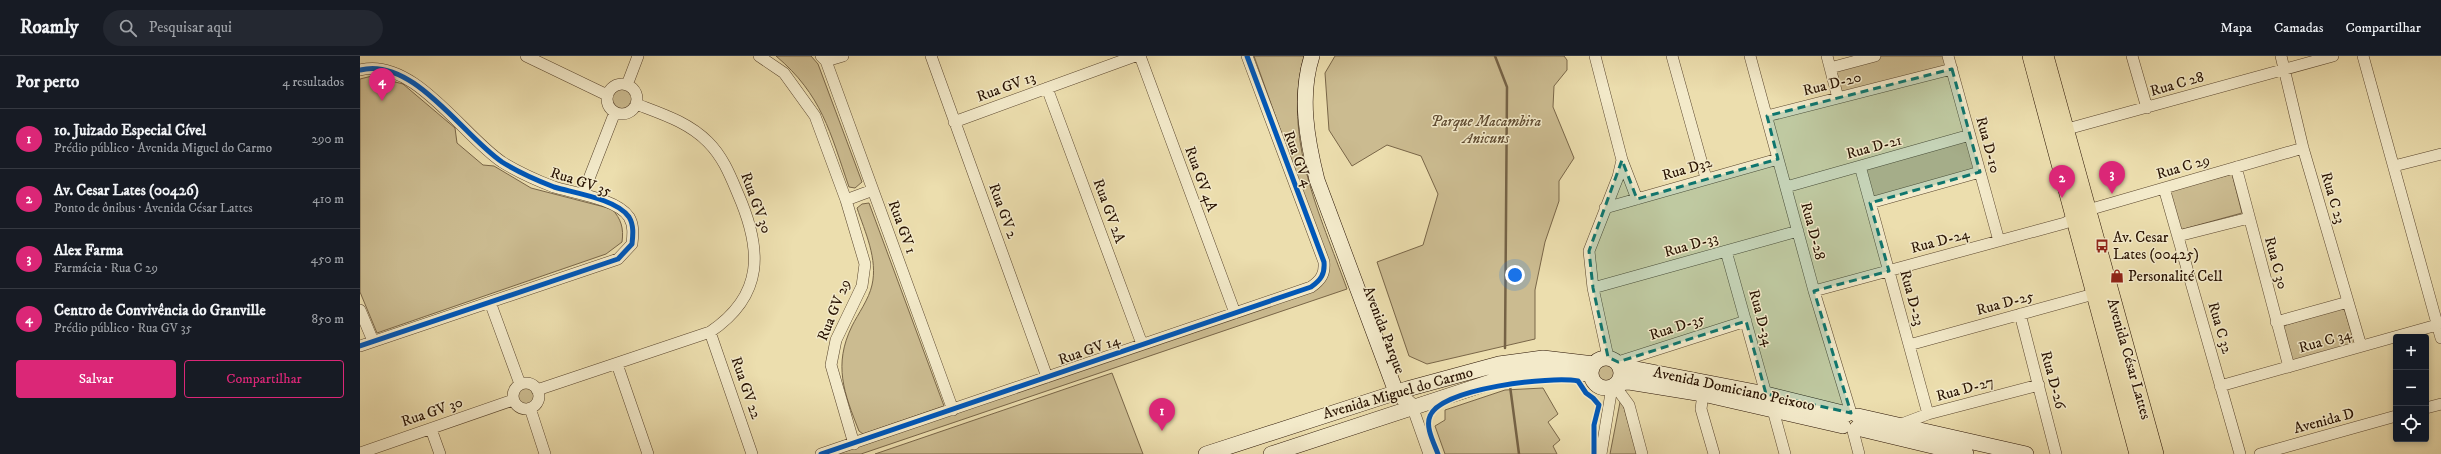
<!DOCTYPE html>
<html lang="pt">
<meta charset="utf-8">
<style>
:root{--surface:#171b24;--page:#242831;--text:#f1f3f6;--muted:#9ea1a6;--line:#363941;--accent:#db2777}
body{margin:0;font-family:"IM FELL DW Pica",serif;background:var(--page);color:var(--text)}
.controls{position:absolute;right:12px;bottom:12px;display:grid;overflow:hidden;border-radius:4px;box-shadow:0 2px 6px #0003}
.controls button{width:36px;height:36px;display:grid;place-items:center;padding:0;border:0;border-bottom:1px solid var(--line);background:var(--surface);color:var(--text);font:20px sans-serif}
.you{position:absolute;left:1155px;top:219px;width:14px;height:14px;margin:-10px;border:3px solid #fff;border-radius:50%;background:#1a73e8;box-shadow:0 0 0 6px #1a73e833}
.badge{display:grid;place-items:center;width:26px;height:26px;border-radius:50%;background:var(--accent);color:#fff;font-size:13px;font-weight:700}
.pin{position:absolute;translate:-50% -33px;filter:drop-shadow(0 1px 2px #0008)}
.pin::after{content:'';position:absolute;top:21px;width:14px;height:12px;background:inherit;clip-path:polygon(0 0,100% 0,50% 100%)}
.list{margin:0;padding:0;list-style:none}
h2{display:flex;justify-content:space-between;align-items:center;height:52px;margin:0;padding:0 16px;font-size:17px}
h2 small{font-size:13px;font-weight:400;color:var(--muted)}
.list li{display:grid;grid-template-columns:26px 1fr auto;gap:12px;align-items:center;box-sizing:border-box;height:60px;padding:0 16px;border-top:1px solid var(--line)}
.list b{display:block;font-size:15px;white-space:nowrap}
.list p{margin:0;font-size:13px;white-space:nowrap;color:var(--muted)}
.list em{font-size:13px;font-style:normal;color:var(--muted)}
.actions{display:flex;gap:8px;padding:12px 16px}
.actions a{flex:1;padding:9px 0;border:1px solid var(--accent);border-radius:4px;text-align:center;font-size:14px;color:var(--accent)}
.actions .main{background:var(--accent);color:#fff}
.icon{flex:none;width:22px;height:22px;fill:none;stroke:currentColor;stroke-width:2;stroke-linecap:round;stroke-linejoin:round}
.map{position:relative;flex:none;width:2081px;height:398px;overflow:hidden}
header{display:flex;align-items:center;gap:24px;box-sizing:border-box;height:56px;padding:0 20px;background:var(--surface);border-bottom:1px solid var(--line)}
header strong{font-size:19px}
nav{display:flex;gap:22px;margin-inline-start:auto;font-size:14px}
.search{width:280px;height:36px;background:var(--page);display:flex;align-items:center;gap:10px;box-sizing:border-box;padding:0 14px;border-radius:22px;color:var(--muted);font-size:15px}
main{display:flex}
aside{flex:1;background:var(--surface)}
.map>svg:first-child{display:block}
</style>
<header>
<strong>Roamly</strong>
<div class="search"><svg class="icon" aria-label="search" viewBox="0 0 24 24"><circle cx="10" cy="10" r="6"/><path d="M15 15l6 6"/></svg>Pesquisar aqui</div>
<nav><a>Mapa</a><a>Camadas</a><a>Compartilhar</a></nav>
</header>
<main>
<aside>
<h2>Por perto<small>4 resultados</small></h2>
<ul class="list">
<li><span class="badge">1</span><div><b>1o. Juizado Especial Cível</b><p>Prédio público · Avenida Miguel do Carmo</p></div><em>290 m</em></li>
<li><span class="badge">2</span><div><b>Av. Cesar Lates (00426)</b><p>Ponto de ônibus · Avenida César Lattes</p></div><em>410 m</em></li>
<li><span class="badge">3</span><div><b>Alex Farma</b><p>Farmácia · Rua C 29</p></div><em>450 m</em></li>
<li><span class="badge">4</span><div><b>Centro de Convivência do Granville</b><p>Prédio público · Rua GV 35</p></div><em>850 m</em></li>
</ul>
<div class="actions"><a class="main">Salvar</a><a>Compartilhar</a></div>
</aside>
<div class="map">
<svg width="2081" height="398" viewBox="0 0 2081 398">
<rect width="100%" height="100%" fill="#ecdeae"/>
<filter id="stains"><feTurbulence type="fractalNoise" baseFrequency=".005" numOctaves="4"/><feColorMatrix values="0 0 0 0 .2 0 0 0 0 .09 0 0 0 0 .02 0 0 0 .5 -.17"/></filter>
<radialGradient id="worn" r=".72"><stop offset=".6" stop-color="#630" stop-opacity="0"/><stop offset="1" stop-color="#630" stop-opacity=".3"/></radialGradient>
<path fill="#cbbb90" stroke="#796648" d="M416,0H451L458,8L502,126L495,132L489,131C470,76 462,39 416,0Z
M894,0H944C922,82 960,158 987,233L501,398H477L953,235L965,225L935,115Z
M975,0H1204L1207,4V14L1194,30L1193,51L1214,102L1199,125V145L1185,186L1175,234V283L1067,308L1049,300L1017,206L1063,189L1078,138L1061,100L1027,89L992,110L969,74L965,17Z
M1522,0H1586L1589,12L1479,40L1472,13Z
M12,20L43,28L95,72L97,87L123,109L134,110L171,132L252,153C261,163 264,172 262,186L246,198L17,277L0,236V23Z
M251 43a11 11 0 1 1 22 0a11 11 0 1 1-22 0Z
M1607,83L1615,113L1512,142L1503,111Z
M1872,118L1882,157L1820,174L1810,135Z
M509,147L584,350L503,378L499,375C484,337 473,309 492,270C498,258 509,243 512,229C518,203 505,176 497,152L502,148Z
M1984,252L1995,288L1932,306L1922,270Z
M1236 316a11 11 0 1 1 22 0a11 11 0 1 1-22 0Z
M752,317L783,398H515Z
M157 340a9 9 0 1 1 18 0a9 9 0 1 1-18 0Z
M1183,332L1198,358L1188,366L1200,384L1193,390L1197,398H1085L1075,370L1085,364V354L1145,334Z
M1261,341L1277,398H1250Z"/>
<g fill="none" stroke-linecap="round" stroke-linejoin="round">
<path stroke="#756245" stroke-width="2.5" d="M1135,0L1147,31L1145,292
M1150,330L1159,398"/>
<g stroke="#58442c" stroke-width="12">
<path id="street" d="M166,0L247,39
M399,0L424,17L455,60L486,144L505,208L502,230L476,284L471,309L494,388
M461,0L466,5L593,354
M571,0L687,321
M780,0L875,257
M1235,0L1262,104L1258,121L1229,195L1233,232L1248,301
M1312,0L1346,122
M1390,0L1454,235L1491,357
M1467,0L1478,42
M1588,0L1639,185
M1772,0L1787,52
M1921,0L1943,92L2001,290
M2003,0L2081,282
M466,5L483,0
M1470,12L1515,0
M0,14C53,0 103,80 142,106C158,116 176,124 194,131C214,137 257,143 269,161C274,169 273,179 272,188L258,203L0,290
M247 43a15 15 0 1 1 30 0a15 15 0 1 1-30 0Z
M267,29L278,0
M687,32L782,288
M1407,60L1592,13
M594,66L775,0
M1700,75L1973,0
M1262,104L1277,143
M1500,110L1568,358
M2034,110L2081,98
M1876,111L1929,311
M1426,131L1610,79
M1804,132L1880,398
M223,138L255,56
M486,144L513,134
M1510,147L1620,116
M1245,152L1418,103
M1818,180L1889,162
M1366,195L1406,338
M1233,232L1438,175
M1454,235L1705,167L1728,154L1943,92
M130,246L160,328
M0,254L13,285
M1660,258L1696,398
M1916,266L1988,246
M350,276L392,398
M1549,289L1741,236
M1258,306L1386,265
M257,308L288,398
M153 340a13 13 0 1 1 26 0a13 13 0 1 1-26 0Z
M1255,330L1269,349L1282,398
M1860,330L2077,269
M177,334L350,276C405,239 402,193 378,138C370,119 363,101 348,86C328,66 302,58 276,48
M1343,338L1341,353L1354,398
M1052,350L1069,398
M170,352L185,398
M2066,352L2081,348
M1413,354L1425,398
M1539,369L1568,358L1679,329
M71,373L80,398
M1493,375L1499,398
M0,397L153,344
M461,398L951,231C961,224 965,218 964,206L887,0
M1241,398L1252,331
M1900,398L2036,360"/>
</g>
<g stroke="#271100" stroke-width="16">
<path id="secondary" d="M952,0C939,40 947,84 957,124L1036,336L1052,350
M1231 317a15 15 0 1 1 30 0a15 15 0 1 1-30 0Z
M1261,310L1406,338L1487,358
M1258,327L1269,326L1343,338L1483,370
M1498,360L1666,398
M1497,372L1606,398
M846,398L1047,333L1139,308L1183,302L1234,308
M911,398L1149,320L1186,315L1231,318"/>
</g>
<g stroke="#271100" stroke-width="18">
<path id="primary" d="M1671,0L1778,398
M1685,0L1795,398"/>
</g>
<use href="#street" stroke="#f3eaca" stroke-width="11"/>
<use href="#secondary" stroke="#f3eaca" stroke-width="15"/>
<use href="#primary" stroke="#ecdeae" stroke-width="17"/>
<g stroke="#f3eaca" stroke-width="8">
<path id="cycleway" d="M0,14C53,0 103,80 142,106C158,116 176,124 194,131C214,137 257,143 269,161C274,169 273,179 272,188L258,203L0,290
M461,398L951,231C961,224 965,218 964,206L887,0
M1078,398C1074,387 1065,371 1070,360C1081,332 1191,320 1218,325L1226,337L1233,342L1239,349L1234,369V398"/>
</g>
<use href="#cycleway" stroke="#0057b8" stroke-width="5"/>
</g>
<path fill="#0f766e" fill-opacity="0.2" stroke="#0f766e" stroke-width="3" stroke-dasharray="8 5" stroke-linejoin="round" d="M1592,13L1620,116L1510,147L1529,215L1454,235L1491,357L1406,338L1386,265L1258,306L1248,301L1233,232L1229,195L1262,104L1277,143L1418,103L1407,60Z"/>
<defs>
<g id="bus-bare" transform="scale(1.08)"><path d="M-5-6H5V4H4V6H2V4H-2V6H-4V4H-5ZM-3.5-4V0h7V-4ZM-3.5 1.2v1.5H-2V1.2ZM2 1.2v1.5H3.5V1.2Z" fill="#8f2418" stroke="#f3eaca" stroke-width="2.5" paint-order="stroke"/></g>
<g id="shop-bare" transform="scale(1.08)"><path d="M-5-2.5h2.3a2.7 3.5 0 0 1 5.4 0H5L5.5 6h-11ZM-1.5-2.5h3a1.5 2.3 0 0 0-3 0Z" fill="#8f2418" stroke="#f3eaca" stroke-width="2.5" paint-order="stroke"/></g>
</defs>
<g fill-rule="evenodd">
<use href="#bus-bare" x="1742" y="190"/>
<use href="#shop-bare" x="1757" y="220"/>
</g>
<g text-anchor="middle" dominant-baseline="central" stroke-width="3" stroke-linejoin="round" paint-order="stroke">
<g font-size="15" fill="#271100" stroke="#f3eaca">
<text transform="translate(1472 28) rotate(-14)">Rua D-20</text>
<text transform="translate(1817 28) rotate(-16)">Rua C 28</text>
<text transform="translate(646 31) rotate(-20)">Rua GV 13</text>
<text transform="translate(1628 89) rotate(75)">Rua D-10</text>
<text transform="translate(1514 91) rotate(-15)">Rua D-21</text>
<text transform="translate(938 103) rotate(70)">Rua GV 4</text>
<text transform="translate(1823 111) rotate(-16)">Rua C 29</text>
<text transform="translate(1327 113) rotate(-16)">Rua D32</text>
<text transform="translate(841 123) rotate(70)">Rua GV 4A</text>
<text transform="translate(221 126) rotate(18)">Rua GV 35</text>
<text transform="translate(1973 142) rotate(74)">Rua C 23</text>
<text transform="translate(396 147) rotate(70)">Rua GV 30</text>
<text transform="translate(643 155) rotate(70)">Rua GV 2</text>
<text transform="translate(749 155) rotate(70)">Rua GV 2A</text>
<text transform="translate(542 171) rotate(70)">Rua GV 1</text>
<text transform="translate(1453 175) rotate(75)">Rua D-28</text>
<text transform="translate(1580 185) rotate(-15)">Rua D-24</text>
<text transform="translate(1331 189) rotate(-16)">Rua D-33</text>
<text transform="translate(1916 207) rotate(75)">Rua C 30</text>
<text transform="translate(1552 242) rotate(75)">Rua D-23</text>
<text transform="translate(1645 247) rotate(-15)">Rua D-25</text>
<text transform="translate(474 254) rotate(-68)">Rua GV 29</text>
<text transform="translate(1401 262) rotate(75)">Rua D-34</text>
<text transform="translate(1317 271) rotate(-18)">Rua D-35</text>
<text transform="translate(1860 272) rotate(74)">Rua C 32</text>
<text transform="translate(1024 274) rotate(69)">Avenida Parque</text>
<text transform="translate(1965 285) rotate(-16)">Rua C 34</text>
<text transform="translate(729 294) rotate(-19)">Rua GV 14</text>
<text transform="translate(1769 303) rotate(74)">Avenida César Lattes</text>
<text transform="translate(1693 324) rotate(75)">Rua D-26</text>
<text transform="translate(386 332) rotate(71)">Rua GV 22</text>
<text transform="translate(1374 333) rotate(12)">Avenida Domiciano Peixoto</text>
<text transform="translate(1605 333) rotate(-15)">Rua D-27</text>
<text transform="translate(1038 337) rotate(-16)">Avenida Miguel do Carmo</text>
<text transform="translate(72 356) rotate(-19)">Rua GV 30</text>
<text transform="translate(1964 365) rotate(-15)">Avenida D</text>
</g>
<g font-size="15" font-style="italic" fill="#604c32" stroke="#f3eaca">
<text x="1126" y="65">Parque Macambira<tspan x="1126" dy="17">Anicuns</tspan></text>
</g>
<g font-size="15" fill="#271100" stroke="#f3eaca" text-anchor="start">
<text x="1753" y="181">Av. Cesar<tspan x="1753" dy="17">Lates (00425)</tspan></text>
<text x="1768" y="220">Personalité Cell</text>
</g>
</g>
<rect width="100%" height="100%" filter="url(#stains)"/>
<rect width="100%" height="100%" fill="url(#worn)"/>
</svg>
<div class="controls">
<button>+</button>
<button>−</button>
<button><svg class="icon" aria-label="locate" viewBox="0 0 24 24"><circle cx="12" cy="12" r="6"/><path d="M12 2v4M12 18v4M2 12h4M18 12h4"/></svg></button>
</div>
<div class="you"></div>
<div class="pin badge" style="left:802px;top:375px">1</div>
<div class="pin badge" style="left:1702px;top:142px">2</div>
<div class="pin badge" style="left:1752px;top:138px">3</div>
<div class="pin badge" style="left:22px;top:45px">4</div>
</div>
</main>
